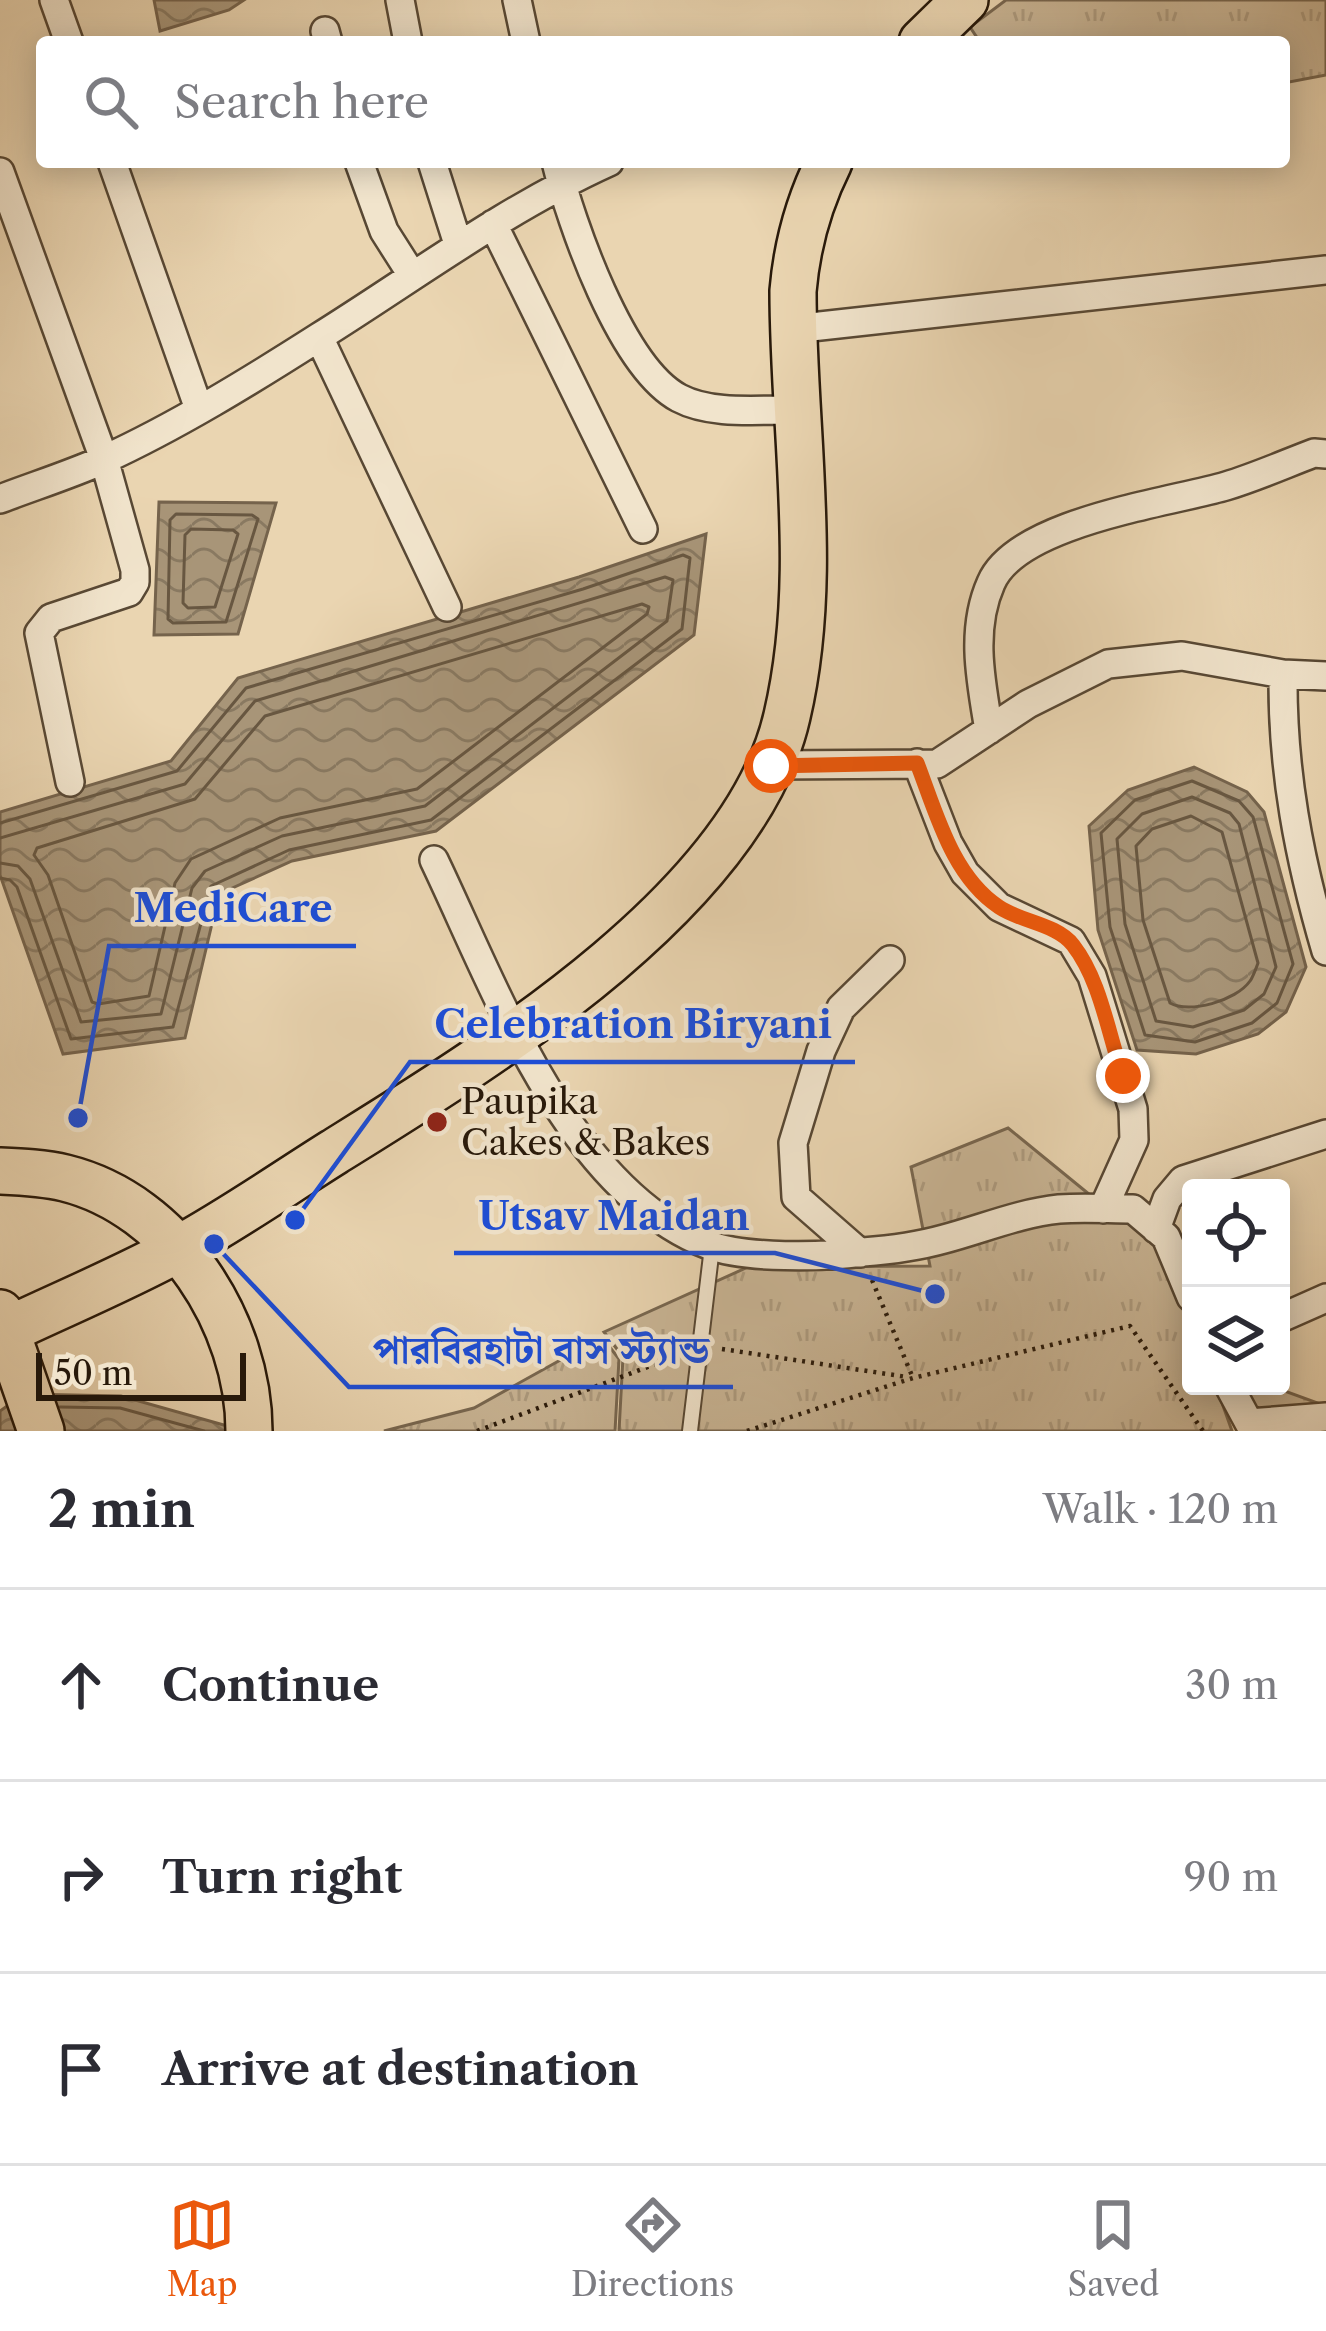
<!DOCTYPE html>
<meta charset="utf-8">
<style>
:root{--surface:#fff;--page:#f7f7f7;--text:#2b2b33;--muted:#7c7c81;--line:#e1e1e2;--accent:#ea580c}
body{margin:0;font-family:"Libre Caslon Text","Noto Serif Bengali",serif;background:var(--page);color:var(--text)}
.controls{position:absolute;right:36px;bottom:36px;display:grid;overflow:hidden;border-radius:12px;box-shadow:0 6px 30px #0003}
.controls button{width:108px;height:108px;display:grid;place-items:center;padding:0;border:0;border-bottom:3px solid var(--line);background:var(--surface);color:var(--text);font:60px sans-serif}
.scale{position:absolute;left:36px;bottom:30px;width:210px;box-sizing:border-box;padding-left:12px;border:6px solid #28190a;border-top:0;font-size:33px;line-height:42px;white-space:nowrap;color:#28190a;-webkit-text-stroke:9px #f1e4cc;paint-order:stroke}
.stop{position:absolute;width:36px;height:36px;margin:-27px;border:9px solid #ea580c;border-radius:50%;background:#fff}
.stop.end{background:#ea580c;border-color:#fff;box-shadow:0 3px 12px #0008}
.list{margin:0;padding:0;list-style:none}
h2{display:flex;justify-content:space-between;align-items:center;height:156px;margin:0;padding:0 48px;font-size:51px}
h2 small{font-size:39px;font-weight:400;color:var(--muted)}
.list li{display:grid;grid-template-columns:78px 1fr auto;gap:36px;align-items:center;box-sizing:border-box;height:192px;padding:0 48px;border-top:3px solid var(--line)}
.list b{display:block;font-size:45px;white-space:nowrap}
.list em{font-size:39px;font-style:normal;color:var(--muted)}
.icon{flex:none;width:66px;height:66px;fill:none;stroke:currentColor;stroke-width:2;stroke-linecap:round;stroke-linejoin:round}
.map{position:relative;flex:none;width:1326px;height:1431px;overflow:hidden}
.search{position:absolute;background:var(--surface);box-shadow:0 6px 30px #0003;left:36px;right:36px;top:36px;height:132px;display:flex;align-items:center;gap:30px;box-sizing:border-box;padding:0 42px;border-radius:12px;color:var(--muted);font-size:45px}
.sheet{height:732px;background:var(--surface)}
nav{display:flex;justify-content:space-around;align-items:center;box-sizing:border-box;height:168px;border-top:3px solid var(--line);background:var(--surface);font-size:33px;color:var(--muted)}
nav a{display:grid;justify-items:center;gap:6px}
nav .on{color:var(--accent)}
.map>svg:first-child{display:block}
</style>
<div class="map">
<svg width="1326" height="1431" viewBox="0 0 1326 1431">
<defs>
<pattern id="park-tufts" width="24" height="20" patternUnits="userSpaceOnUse" patternTransform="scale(3)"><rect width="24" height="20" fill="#c9b595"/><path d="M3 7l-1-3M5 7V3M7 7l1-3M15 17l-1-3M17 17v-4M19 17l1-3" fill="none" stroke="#ad9b7f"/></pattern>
<pattern id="water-waves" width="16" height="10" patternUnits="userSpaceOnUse" patternTransform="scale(3)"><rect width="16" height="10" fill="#a89578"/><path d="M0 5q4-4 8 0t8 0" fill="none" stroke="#897961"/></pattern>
</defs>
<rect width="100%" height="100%" fill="#ead5b1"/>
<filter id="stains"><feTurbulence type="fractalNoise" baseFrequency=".00167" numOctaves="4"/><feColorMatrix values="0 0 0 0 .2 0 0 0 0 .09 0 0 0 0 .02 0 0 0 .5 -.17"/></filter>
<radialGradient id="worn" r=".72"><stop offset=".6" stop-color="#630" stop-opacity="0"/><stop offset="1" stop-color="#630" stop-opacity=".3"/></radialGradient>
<path fill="url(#park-tufts)" stroke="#786750" stroke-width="3" d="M1006,0H1326V75L1284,83V42H980L970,27Z
M1008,1128L1117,1217L1127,1219L1165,1247L1191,1318V1386H1216L1232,1431H619L623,1357L604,1332L748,1267L930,1266L911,1167Z
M602,1337L619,1359L615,1431H384L474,1408Z
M1228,1386H1271L1326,1406V1431H1243Z"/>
<path fill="url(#water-waves)" stroke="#75634c" stroke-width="3" d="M154,0H244L229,10L160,31Z
M159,502L276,503L238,634L154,635Z
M706,534L694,635L436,831L292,861L219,894L185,1038L63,1054L0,875V812L171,761L238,678L579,577Z
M1194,767L1247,792L1264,812L1306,967L1286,1012L1258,1034L1196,1054L1137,1050L1098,930L1089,826L1128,790Z
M24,1394L121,1396L245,1431H0V1411Z"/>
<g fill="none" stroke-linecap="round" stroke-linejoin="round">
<path stroke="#685741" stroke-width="3" d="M176,514L252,515L258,519L226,622L173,623L168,619L170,520Z
M191,529L233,530L238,534L215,607L188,608L183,603L185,535Z
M642,604L649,607L647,614L417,789L280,818L191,859L175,883L149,996L98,1004L92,1002L48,875L34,855L37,848L195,799L265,716Z
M1192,781L1239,801L1253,817L1293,964L1277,1003L1252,1023L1195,1042L1145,1035L1110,927L1101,833L1135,800Z
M1192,797L1230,813L1239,824L1276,967L1264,994L1244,1010L1193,1027L1156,1021L1125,924L1117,839L1142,814Z
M1191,816L1222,832L1258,963C1257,966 1252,979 1250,981C1236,1001 1189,1014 1170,1003L1143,920L1136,846L1152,829Z
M0,823L177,771L246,688L583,589L683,555L690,558L682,629L431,820L289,850L211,886L173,1027L71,1039L17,887L10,880L0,878
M0,838L185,784L255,701L665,577L673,580L667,621L425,806L282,836L205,871L192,888L161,1014L81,1022L30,879L18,866L0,863
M60,1407L120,1408L204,1431"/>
<g stroke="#584834" stroke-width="18">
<path id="service" d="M690,1431L712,1247"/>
</g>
<g stroke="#584834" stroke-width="32">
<path id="minor" d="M54,0L69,42
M400,0L408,42
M517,0L526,42
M325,31L328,42
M112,162L199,409
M359,162L384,231L412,275
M432,162L458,244
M556,162C571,223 621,367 679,398C713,416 762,409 799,410
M0,172L104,459L135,570V582L129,592L51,618L39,633L70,782
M493,224L643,529
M793,329L1326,270
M319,337L447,607
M0,499C34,486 69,475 103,460C177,426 250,381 319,337C415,277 505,209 609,162
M1283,674C1282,771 1299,859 1326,951
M989,730C981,682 970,630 991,583C1017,522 1167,503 1226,486C1256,477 1285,464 1314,453L1326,454
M917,763L948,843L965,873L999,907L1071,941L1092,976L1133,1109L1134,1140L1103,1209
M771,765L937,764L1028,704L1108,664L1182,656L1283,674L1326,676
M434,860C495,987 567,1190 709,1245C746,1259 823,1257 863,1252C890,1250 919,1246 944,1239C982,1229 1020,1213 1059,1209C1084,1207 1108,1209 1133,1209L1166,1237L1191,1297
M1156,1229L1167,1199L1183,1180L1326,1134
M860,1253L796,1197L793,1143L821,1051L841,1008L890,960
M1281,1318L1326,1298
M1229,1386L1249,1423L1326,1417"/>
</g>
<g stroke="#28190a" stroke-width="50">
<path id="trunk" d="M922,42L965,0
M0,1171C22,1172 44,1173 65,1178C174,1205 249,1323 249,1431
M0,1313L41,1431
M8,1330C65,1303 125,1278 180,1248C233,1219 283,1184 334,1152C485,1058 745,901 787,716C820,575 793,433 793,291C797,244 808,204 829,162"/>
</g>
<path stroke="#28190a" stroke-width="4.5" stroke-dasharray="3 6" stroke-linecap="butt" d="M872,1280L913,1378
M722,1349L907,1377
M477,1431L677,1356
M747,1431L913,1378L1130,1326L1203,1431"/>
<use href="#service" stroke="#f1e4cc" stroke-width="14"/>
<use href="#minor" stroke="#f1e4cc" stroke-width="27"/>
<use href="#trunk" stroke="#ead5b1" stroke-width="45"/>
</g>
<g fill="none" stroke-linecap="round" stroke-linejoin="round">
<path stroke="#ea580c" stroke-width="15" d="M771,766L917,763C936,812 952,876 999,907C1021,922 1057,924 1073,945C1101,981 1108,1034 1123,1076"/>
</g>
<circle fill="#8f2418" stroke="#f1e4cc" stroke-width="4.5" cx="437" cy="1122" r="12"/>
<g text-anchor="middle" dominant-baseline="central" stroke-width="9" stroke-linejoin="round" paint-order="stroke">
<g font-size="36" fill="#28190a" stroke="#f1e4cc" text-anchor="start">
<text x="461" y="1101">Paupika<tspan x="461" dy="41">Cakes &amp; Bakes</tspan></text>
</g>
</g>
<path fill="none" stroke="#1d4ed8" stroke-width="4.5" d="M78 1118L109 946H356M295 1220L410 1062H855M935 1294L775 1253H454M214 1244L349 1387H733"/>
<g fill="#1d4ed8" stroke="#f1e4cc" stroke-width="4.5">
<circle cx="78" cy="1118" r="12"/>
<circle cx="295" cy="1220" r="12"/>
<circle cx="935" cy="1294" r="12"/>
<circle cx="214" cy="1244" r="12"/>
</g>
<g font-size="39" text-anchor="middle" font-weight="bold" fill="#1d4ed8" stroke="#f1e4cc" stroke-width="9" stroke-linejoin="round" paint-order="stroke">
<text x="233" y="922">MediCare</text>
<text x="633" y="1038">Celebration Biryani</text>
<text x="614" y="1230">Utsav Maidan</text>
<text x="541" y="1363">পারবিরহাটা বাস স্ট্যান্ড</text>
</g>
<rect width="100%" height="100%" filter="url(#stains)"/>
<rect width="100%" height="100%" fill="url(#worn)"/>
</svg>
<div class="controls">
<button><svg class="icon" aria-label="locate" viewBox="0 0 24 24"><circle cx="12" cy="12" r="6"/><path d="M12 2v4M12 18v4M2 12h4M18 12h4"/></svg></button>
<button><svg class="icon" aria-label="layers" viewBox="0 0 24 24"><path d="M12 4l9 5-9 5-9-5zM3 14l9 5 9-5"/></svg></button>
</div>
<div class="scale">50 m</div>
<div class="stop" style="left:771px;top:766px"></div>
<div class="stop end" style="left:1123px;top:1076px"></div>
<div class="search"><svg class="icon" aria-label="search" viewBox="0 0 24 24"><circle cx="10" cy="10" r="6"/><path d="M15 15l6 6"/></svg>Search here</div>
</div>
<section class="sheet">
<h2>2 min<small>Walk · 120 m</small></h2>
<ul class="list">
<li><svg class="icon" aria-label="ahead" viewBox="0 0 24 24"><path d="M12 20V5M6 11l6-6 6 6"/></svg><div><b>Continue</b></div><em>30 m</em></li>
<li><svg class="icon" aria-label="right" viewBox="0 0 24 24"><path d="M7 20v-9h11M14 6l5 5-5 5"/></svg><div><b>Turn right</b></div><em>90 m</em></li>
<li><svg class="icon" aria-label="arrive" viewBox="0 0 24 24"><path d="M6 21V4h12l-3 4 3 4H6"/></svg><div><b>Arrive at destination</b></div></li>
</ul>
</section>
<nav>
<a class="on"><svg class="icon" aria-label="map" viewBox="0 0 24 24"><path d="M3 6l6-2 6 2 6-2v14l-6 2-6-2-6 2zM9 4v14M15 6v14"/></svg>Map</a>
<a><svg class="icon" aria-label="directions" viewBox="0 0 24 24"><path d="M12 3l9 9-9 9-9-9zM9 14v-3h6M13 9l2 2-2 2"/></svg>Directions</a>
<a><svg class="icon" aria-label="saved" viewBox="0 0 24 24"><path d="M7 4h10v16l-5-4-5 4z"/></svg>Saved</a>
</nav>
